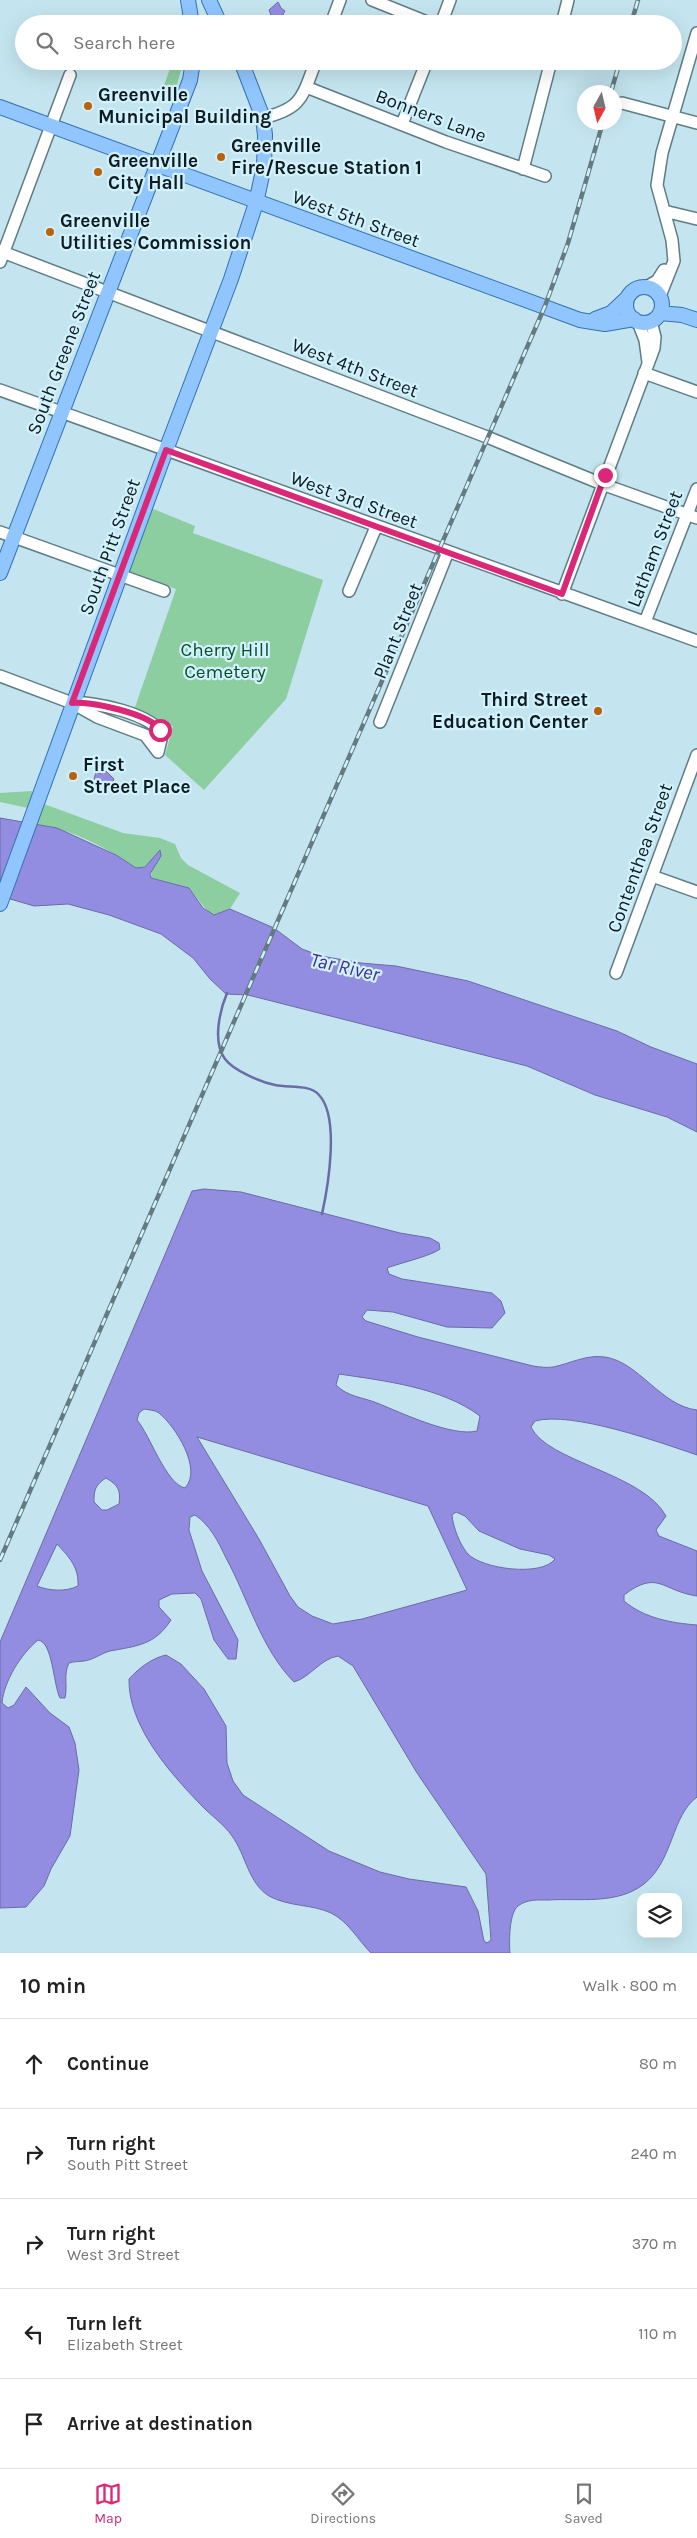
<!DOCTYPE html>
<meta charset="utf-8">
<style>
:root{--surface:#fff;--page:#f6f6f6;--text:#222;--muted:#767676;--line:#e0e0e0;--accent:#db2777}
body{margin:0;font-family:Karla,sans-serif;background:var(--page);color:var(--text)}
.controls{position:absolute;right:15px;bottom:15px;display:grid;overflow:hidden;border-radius:10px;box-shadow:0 5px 20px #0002}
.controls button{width:45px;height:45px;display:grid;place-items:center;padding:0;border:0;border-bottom:1px solid var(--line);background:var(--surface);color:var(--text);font:25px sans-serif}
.compass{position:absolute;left:577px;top:85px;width:45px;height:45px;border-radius:50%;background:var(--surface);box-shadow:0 5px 20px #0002;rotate:188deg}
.stop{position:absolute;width:15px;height:15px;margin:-11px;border:4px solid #db2777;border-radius:50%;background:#fff}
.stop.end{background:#db2777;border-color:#fff;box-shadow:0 1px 5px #0008}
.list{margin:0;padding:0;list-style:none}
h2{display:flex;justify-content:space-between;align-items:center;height:65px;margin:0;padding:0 20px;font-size:21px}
h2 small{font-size:16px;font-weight:400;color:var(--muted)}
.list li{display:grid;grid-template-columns:32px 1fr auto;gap:15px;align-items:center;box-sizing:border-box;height:90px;padding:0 20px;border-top:1px solid var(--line)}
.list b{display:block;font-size:19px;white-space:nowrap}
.list p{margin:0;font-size:16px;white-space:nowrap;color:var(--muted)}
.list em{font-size:16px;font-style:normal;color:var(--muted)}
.icon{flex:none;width:28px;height:28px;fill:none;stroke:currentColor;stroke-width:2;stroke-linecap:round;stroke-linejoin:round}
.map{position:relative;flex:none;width:697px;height:1953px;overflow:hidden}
.search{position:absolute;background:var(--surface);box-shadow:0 5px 20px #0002;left:15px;right:15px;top:15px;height:55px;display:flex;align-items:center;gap:12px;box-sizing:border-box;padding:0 18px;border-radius:28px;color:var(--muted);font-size:19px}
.sheet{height:515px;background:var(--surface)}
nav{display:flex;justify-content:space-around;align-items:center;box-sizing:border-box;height:70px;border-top:1px solid var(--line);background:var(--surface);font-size:14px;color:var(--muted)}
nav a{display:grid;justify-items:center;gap:2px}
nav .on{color:var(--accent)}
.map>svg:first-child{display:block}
</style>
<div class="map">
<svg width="697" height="1953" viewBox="0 0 697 1953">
<rect width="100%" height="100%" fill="#c4e5ef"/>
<path fill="#8dcea1" d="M171,66L181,70L173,100L162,95L163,88Z
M151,508L195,526L193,533L323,580L286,699L204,790L165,755L173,726L133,713L176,589L128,572Z
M32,791L33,799L28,808L0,802V793Z
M44,804L123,833L160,838L175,844L181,858L188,865L240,893L230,909L214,915L209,913L189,888L151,878L152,870L148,864L141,869L136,868C107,848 72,829 37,825Z"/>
<path fill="#928de0" stroke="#6b6ba6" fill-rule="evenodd" d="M278,2L281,8L285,11L283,14L286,21L281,23L273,20L269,10Z
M106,771L114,779L112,785L94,779L96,772L101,774Z
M0,818L57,828L116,855L136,868L145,867L160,850L161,856L150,874L151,878L189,888L203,908L214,915L230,909L274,928L302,949L321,956L361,963L396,966L468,981L617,1031L651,1047L697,1064V1132L667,1117L595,1095L527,1066L248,995L226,994L210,979L193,958L161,934L109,915L68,904L34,906L0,896Z
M204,1189L241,1192L400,1233L430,1238L439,1243L440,1249C431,1256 400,1263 387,1268L389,1274L402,1279L492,1293L501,1301L505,1313L492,1328L447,1327L393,1312L367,1310L362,1317L366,1321L418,1337L533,1366C540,1367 547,1368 553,1367C569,1364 587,1354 605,1357C639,1362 661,1406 697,1410V1455C659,1442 572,1411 535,1421L531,1427C547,1462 643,1473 666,1516L656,1530L659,1536L697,1551V1596C662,1591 658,1569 624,1595V1601C644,1618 671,1623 697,1625V1797C671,1816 674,1860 644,1884C617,1905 580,1898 548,1900C538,1900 527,1899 518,1906C509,1913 509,1942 510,1953H371C357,1939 349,1922 331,1913C312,1904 289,1907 269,1896C248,1883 246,1855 232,1836C224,1824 210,1815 200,1804C169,1772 128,1725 129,1679C139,1668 152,1658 166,1655L181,1664L204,1689L226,1726L227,1763L233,1781L243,1795L329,1851L380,1872L409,1879L466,1887L478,1911L484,1941L487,1943L491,1940L486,1874L417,1773L353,1666L338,1656C320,1659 311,1677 294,1682C261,1649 248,1598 226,1558C218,1541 210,1525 195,1515L190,1517L189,1530L202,1571L238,1640L236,1659H228L214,1640L201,1599L195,1593L172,1594L159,1600V1607L171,1620C155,1645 137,1646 110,1651C102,1653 93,1660 84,1661C78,1662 75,1661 69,1663C63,1675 68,1685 65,1698H60C53,1684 53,1642 38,1640C21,1654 4,1681 2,1703L8,1708L14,1705L26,1687L50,1713L69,1727L75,1743L79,1770L70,1836L51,1869L44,1886L26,1907L0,1908V1642L192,1191ZM339,1374C385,1381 441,1387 480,1416L477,1431C452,1437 402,1413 377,1403C362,1397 348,1397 336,1385ZM144,1409C149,1410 155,1410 159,1413C175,1426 203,1469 185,1488C166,1484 150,1435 137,1420L139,1413ZM197,1437L428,1506L467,1590L362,1619L333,1624L312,1616L298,1607L290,1596L259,1539ZM106,1478C118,1485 121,1490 119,1504L107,1510H102L94,1502C94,1490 95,1485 106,1478ZM456,1512L465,1516L479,1531L520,1549L549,1555L555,1559C542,1577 482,1569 468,1554C460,1545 453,1527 452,1515ZM57,1544C69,1557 79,1567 78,1586C66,1592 49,1591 37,1586Z"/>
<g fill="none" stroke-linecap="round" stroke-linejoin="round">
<path stroke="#6b6ba6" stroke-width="2.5" d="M227,993C220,1010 212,1042 225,1059C234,1071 261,1082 275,1085C289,1088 310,1084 319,1095C340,1117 328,1187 322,1214"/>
<g stroke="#5e7c85" stroke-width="14">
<path id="minor" d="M372,0L432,24
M331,24L340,0
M441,24L450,0
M562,24L568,0
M306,87L446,142L545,176
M622,103L697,123
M263,118C303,108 302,97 316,61
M402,124L427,61
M523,169L551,61
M664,211L697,219
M0,251L487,437L602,484L697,518
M0,262L70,75
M646,287L657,281L664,270
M660,296L674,261L672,240L657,185L662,153L697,33
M638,322L645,340L648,362
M644,373L697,392
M0,390L697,641
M0,532L164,591
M349,591L376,527
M562,594L654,348L655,337L651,321
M645,622L697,489
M0,676L72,703L97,717L145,735L158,752
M72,703C93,701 154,714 162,735L158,752
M380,722L448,552
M652,876L697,892
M616,973L697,755"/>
</g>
<g stroke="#3371b0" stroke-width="16">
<path id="major" d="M188,0L192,24
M209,0L220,24
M0,107L580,320L605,324L634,319
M626 305a18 18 0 1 1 36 0a18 18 0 1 1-36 0Z
M660,313L682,315L697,320
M595,319L611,313L627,298
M0,573L190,80L193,61
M0,904L166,450L231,279L256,203L264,166L265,135L263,118L241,61"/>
</g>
<use href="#minor" stroke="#fff" stroke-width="11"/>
<use href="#major" stroke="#90c5fe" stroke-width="14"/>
<g stroke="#647a80" stroke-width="4.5">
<path id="rail" d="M631,24L638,0
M611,92L620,61
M0,1560L545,306L568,243L603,122"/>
</g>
<use href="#rail" stroke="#d1f2fd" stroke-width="2.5" stroke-dasharray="8" stroke-linecap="butt"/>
</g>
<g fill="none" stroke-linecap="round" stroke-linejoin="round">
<path stroke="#db2777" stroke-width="6" d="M160,730C151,714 91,701 72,703L166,450L562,594L605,475"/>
</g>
<g fill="#bc6107" stroke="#d1f2fd" stroke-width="2">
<circle cx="88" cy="106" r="5"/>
<circle cx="221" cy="157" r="5"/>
<circle cx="98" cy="172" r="5"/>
<circle cx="50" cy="232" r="5"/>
<circle cx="598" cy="711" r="5"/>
<circle cx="73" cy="776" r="5"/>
</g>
<g text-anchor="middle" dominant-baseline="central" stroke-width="4.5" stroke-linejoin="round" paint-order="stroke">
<g font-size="19" font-weight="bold" fill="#0f1b1f" stroke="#d1f2fd" text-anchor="start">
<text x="98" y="95">Greenville<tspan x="98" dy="22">Municipal Building</tspan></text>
<text x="231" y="146">Greenville<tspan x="231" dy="22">Fire/Rescue Station 1</tspan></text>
<text x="108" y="161">Greenville<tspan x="108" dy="22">City Hall</tspan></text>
<text x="60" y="221">Greenville<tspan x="60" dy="22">Utilities Commission</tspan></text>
<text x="588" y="700" text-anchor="end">Third Street<tspan x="588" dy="22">Education Center</tspan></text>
<text x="83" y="765">First<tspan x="83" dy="22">Street Place</tspan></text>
</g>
<g font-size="19" fill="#0f1b1f" stroke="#d1f2fd">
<text transform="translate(431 116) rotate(21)">Bonners Lane</text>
<text transform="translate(356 219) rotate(20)">West 5th Street</text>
<text transform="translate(64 353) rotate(-69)">South Greene Street</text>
<text transform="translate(355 368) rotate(21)">West 4th Street</text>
<text transform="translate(354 500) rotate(20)">West 3rd Street</text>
<text transform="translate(110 547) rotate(-70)">South Pitt Street</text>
<text transform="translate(655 549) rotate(-69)">Latham Street</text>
<text transform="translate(398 631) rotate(-68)">Plant Street</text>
<text transform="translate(640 858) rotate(-70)">Contenthea Street</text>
</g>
<g font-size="19" fill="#094f2a" stroke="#d1f2fd">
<text x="225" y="650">Cherry Hill<tspan x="225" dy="22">Cemetery</tspan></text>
</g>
<g font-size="20" font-style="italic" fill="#402d8d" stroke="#d1f2fd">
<text transform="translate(345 967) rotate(13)">Tar River</text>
</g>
</g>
</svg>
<div class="controls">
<button><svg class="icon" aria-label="layers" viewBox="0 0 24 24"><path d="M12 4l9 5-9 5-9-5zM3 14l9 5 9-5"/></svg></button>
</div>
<svg class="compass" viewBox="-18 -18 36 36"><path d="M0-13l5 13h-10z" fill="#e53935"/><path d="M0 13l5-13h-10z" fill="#767676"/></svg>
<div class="stop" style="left:160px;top:730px"></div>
<div class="stop end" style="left:605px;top:475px"></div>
<div class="search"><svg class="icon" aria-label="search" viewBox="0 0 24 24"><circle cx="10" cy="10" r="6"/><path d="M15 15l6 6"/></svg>Search here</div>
</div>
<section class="sheet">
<h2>10 min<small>Walk · 800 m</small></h2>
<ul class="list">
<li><svg class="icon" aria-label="ahead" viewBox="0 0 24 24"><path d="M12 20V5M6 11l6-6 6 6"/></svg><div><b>Continue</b></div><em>80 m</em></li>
<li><svg class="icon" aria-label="right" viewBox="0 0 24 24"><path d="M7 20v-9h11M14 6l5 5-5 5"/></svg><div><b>Turn right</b><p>South Pitt Street</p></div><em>240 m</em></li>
<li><svg class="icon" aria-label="right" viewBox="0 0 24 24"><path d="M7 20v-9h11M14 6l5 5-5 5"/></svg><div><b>Turn right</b><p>West 3rd Street</p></div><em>370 m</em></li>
<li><svg class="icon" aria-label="left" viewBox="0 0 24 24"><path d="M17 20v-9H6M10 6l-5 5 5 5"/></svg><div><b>Turn left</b><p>Elizabeth Street</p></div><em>110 m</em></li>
<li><svg class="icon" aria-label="arrive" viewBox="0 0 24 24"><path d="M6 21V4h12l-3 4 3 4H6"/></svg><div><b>Arrive at destination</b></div></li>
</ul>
</section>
<nav>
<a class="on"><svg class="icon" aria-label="map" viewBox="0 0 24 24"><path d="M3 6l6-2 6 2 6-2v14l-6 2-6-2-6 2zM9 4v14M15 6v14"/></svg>Map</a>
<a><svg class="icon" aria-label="directions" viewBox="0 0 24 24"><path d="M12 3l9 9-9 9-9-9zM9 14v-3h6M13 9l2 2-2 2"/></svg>Directions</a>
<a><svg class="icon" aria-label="saved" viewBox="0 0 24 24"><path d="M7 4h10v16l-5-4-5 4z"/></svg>Saved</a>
</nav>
